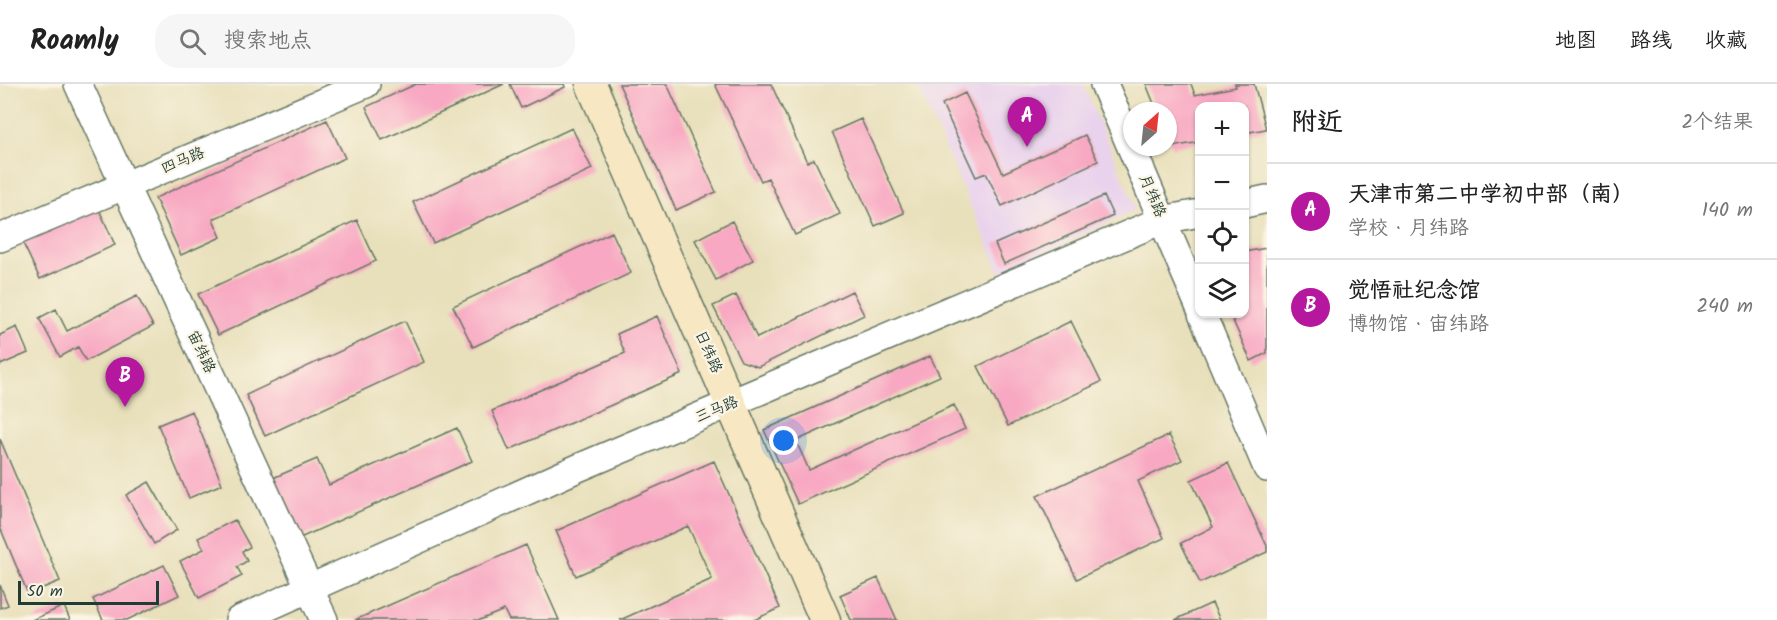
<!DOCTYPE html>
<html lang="zh">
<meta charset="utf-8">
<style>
:root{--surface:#fff;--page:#f6f6f6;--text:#222;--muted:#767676;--line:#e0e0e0;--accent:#b5179e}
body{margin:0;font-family:Kalam,"LXGW WenKai TC",sans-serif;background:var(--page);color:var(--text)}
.controls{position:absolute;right:18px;top:18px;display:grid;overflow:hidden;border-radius:12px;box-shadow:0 2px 4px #0004}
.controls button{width:54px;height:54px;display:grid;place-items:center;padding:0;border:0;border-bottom:2px solid var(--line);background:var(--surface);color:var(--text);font:30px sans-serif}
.compass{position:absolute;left:1123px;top:18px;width:54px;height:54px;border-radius:50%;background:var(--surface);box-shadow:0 2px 4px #0004;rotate:27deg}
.scale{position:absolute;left:18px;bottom:15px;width:141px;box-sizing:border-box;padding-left:6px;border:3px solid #1f3d34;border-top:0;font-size:16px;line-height:21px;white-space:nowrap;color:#1f3d34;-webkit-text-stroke:4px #fcf5e5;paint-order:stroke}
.you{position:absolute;left:784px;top:357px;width:21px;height:21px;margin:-15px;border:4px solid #fff;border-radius:50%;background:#1a73e8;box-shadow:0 0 0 9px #1a73e833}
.badge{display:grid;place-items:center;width:39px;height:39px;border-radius:50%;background:var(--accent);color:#fff;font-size:20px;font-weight:700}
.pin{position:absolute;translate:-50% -50px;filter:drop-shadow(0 2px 3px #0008)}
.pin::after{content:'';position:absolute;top:32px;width:21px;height:18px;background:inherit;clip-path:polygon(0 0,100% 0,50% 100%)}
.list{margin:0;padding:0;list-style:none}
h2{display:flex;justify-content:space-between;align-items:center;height:78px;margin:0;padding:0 24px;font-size:26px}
h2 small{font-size:20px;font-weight:400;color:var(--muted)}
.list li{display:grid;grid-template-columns:39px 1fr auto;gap:18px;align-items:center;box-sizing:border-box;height:96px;padding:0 24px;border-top:2px solid var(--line)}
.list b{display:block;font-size:22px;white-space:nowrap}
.list p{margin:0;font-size:20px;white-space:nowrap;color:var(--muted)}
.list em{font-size:20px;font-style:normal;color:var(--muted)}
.icon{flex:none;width:33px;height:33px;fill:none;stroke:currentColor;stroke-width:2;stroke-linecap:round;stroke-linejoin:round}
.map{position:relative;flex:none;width:1267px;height:536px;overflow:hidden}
header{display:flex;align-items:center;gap:36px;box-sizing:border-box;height:84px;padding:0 30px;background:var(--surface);border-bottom:2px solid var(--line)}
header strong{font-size:28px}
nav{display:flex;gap:33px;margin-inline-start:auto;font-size:21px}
.search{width:420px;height:54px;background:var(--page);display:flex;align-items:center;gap:15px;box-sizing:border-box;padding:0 21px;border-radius:24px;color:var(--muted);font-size:22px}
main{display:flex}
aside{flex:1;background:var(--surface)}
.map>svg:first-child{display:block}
</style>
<header>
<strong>Roamly</strong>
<div class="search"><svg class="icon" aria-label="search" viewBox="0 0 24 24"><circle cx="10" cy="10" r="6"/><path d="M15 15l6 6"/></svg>搜索地点</div>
<nav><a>地图</a><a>路线</a><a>收藏</a></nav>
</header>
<main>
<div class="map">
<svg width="1267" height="536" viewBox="0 0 1267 536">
<rect width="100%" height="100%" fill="#fcf5e5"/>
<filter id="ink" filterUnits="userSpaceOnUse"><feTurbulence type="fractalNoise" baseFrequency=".0167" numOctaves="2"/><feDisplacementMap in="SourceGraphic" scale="12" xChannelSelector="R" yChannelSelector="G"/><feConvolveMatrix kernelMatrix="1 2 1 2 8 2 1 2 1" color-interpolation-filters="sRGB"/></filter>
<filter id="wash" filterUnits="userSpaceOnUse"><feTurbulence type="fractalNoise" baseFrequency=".008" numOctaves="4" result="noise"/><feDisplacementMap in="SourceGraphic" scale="24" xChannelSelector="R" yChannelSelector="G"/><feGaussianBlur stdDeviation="1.35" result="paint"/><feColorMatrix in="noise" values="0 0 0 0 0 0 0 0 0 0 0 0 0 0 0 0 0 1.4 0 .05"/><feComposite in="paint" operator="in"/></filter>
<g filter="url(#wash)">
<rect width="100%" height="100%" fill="#e8e0bb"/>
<path fill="#e9d2ed" d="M917,0H1083L1136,125L1001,190Z"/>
<g id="blocks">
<path fill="#f8a8c2" d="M416,0H504L382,56L366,23Z
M510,0H564L565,3L521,24Z
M619,0H667L716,108L676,126Z
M715,0H771L807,78L814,75L840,130L795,151L768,94L761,97Z
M1146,0H1191L1195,11L1236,3L1235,0H1254L1266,45L1244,49V22H1200V58L1172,63L1168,53V27H1157Z
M965,9L1003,89L1085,51L1098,77L1002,122L986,89L976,93L942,20Z
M861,35L904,129L875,142L832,48Z
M327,36L345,74L213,135L221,153L181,171L155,114Z
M572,44L592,85L433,159L413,118Z
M1104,112L1113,132L1004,180L995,160Z
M98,123L115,161L40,195L22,157Z
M357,136L376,177L218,251L198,210Z
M732,137L753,176L716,196L695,156Z
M612,148L631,189L473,263L453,222Z
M1267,164V269L1251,277L1230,230H1244V168Z
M852,207L864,231L758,283L741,277L713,222L736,211L757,254Z
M137,212L153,242L86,277L78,263L60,273L39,234L56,225L67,247Z
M657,232L682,290L509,366L492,327L625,269L617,250Z
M405,237L424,278L265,352L246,311Z
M1071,237L1101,298L1008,342L978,282Z
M17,243L28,269L0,281V251Z
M930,272L940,292L796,357L809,386L954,321L965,345L798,420L764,346Z
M192,327L222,400L189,414L158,341Z
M457,344L472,377L300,454L273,394L317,375L329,401Z
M1169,351L1182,376L1138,397L1164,454L1077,495L1037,412Z
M0,355L60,497L28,510L0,443Z
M714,377L780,524L754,536H620L712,495L688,442L576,492L556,447Z
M1228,379L1267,462V468L1200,499L1181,459L1213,443L1191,396Z
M149,398L177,446L154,460L126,411Z
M235,436L250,463L242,467L247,477L237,483L242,492L199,514L180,477L204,465L198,454Z
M526,461L559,536H509L504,526L480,536H355Z
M164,481L179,511L127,536H103L93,515Z
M878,494L897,536H851L840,511Z
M0,501L8,521L0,524Z
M1212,519L1220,536H1175Z
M64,522L70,536H32Z"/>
</g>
</g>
<g filter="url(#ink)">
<use href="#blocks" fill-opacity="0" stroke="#657663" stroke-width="1.5"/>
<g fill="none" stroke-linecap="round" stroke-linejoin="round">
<g stroke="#657663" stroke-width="30">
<path id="tertiary" d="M78,0L324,536
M1104,0L1200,224
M1244,120L1267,115
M0,154L366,0
M1202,230L1267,384
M239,536L578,384L1162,136L1200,129"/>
</g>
<g stroke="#657663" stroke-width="33">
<path id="secondary" d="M591,0L825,536"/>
</g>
<use href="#tertiary" stroke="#fff" stroke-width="27"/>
<use href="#secondary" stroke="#f7e8c3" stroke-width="30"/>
</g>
</g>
<g text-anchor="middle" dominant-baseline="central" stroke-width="4.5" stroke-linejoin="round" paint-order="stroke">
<g font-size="15" fill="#1f3d34" stroke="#fcf5e5">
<text transform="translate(183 77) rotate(-23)">四马路</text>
<text transform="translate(1152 112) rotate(67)">月纬路</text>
<text transform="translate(201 268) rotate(65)">宙纬路</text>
<text transform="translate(708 268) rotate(66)">日纬路</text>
<text transform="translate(717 326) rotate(-23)">三马路</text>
</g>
</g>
</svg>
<div class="controls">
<button>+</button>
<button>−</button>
<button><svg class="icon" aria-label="locate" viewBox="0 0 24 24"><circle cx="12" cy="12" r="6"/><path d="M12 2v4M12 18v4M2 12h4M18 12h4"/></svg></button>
<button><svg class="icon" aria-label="layers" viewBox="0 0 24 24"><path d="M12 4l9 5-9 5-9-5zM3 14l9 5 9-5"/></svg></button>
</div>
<svg class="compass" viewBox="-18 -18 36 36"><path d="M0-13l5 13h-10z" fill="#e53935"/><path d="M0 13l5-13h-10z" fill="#767676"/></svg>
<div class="scale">50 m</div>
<div class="you"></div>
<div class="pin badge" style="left:1027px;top:63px">A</div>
<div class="pin badge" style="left:125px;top:323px">B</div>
</div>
<aside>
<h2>附近<small>2个结果</small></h2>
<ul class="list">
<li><span class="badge">A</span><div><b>天津市第二中学初中部（南）</b><p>学校 · 月纬路</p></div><em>140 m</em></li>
<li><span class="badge">B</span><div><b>觉悟社纪念馆</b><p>博物馆 · 宙纬路</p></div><em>240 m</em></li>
</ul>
</aside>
</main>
